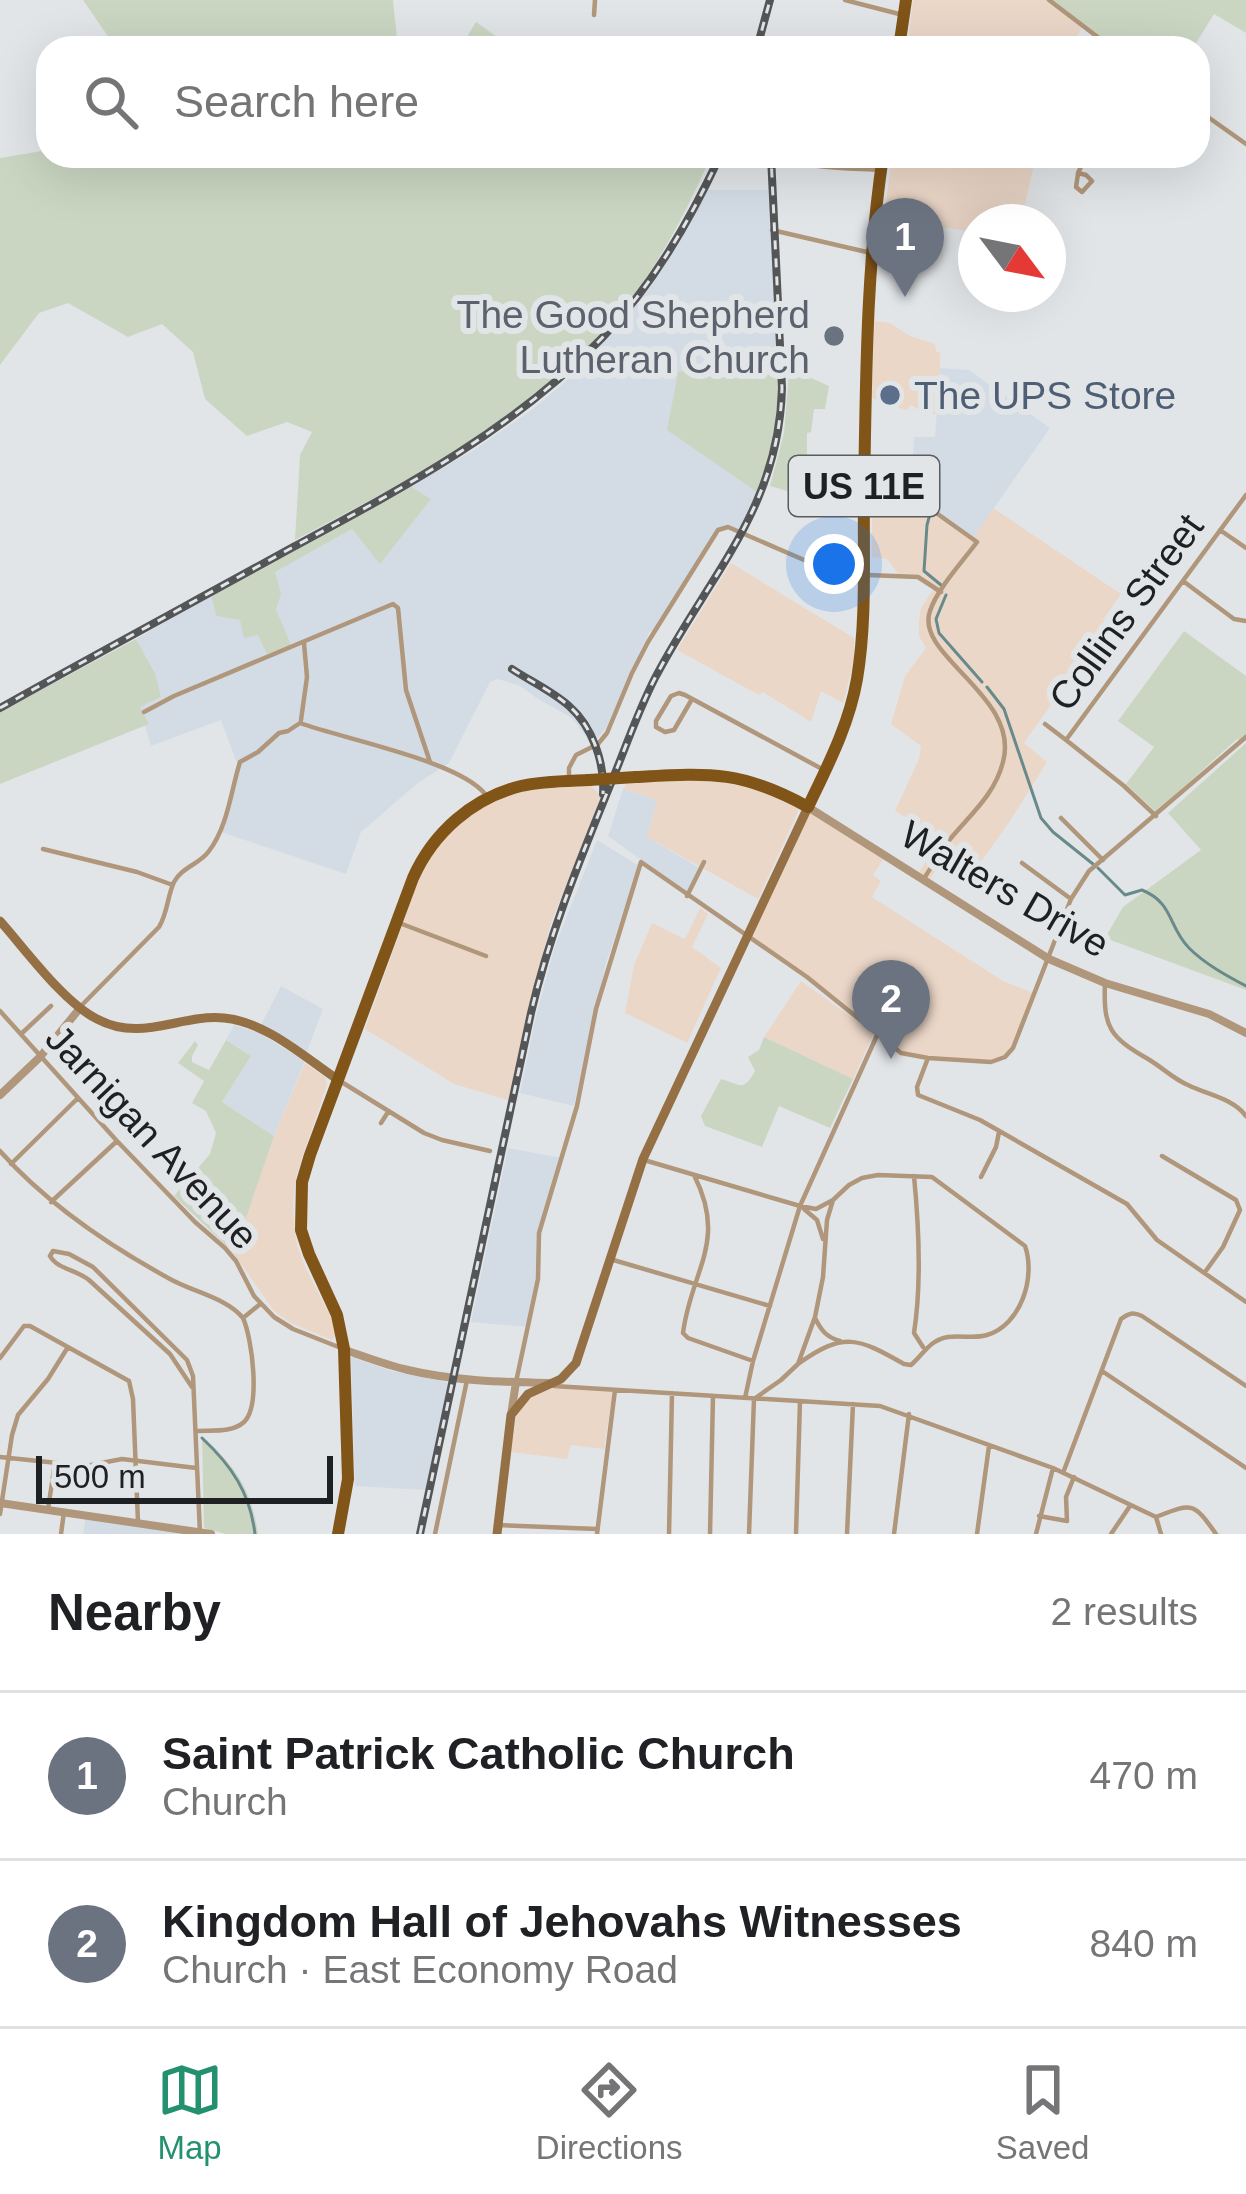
<!DOCTYPE html>
<meta charset="utf-8">
<style>
:root{--surface:#fff;--page:#f6f6f6;--text:#202124;--muted:#757577;--line:#e0e0e0;--accent:#23906f}
body{margin:0;font-family:Arial,sans-serif;background:var(--page);color:var(--text)}
.compass{position:absolute;left:958px;top:204px;width:108px;height:108px;border-radius:50%;background:var(--surface);box-shadow:0 12px 48px #0002;rotate:122deg}
.scale{position:absolute;left:36px;bottom:30px;width:297px;box-sizing:border-box;padding-left:12px;border:6px solid #1f2021;border-top:0;font-size:33px;line-height:42px;white-space:nowrap;color:#1f2021;-webkit-text-stroke:9px #e2e5e8;paint-order:stroke}
.you{position:absolute;left:834px;top:564px;width:42px;height:42px;margin:-30px;border:9px solid #fff;border-radius:50%;background:#1a73e8;box-shadow:0 0 0 18px #1a73e833}
.badge{display:grid;place-items:center;width:78px;height:78px;border-radius:50%;background:var(--accent);color:#fff;font-size:39px;font-weight:700}
.pin{position:absolute;translate:-50% -99px;filter:drop-shadow(0 3px 6px #0008)}
.pin::after{content:'';position:absolute;top:63px;width:42px;height:36px;background:inherit;clip-path:polygon(0 0,100% 0,50% 100%)}
.list{margin:0;padding:0;list-style:none}
h2{display:flex;justify-content:space-between;align-items:center;height:156px;margin:0;padding:0 48px;font-size:51px}
h2 small{font-size:39px;font-weight:400;color:var(--muted)}
.list li{display:grid;grid-template-columns:78px 1fr auto;gap:36px;align-items:center;box-sizing:border-box;height:168px;padding:0 48px;border-top:3px solid var(--line)}
.list b{display:block;font-size:45px;white-space:nowrap}
.list p{margin:0;font-size:39px;white-space:nowrap;color:var(--muted)}
.list em{font-size:39px;font-style:normal;color:var(--muted)}
.icon{flex:none;width:66px;height:66px;fill:none;stroke:currentColor;stroke-width:2;stroke-linecap:round;stroke-linejoin:round}
.map{position:relative;flex:none;width:1246px;height:1534px;overflow:hidden}
.search{position:absolute;background:var(--surface);box-shadow:0 12px 48px #0002;left:36px;right:36px;top:36px;height:132px;display:flex;align-items:center;gap:30px;box-sizing:border-box;padding:0 42px;border-radius:36px;color:var(--muted);font-size:45px}
.sheet{height:492px;background:var(--surface)}
nav{display:flex;justify-content:space-around;align-items:center;box-sizing:border-box;height:168px;border-top:3px solid var(--line);background:var(--surface);font-size:33px;color:var(--muted)}
nav a{display:grid;justify-items:center;gap:6px}
nav .on{color:var(--accent)}
.map>svg:first-child{display:block}
</style>
<div class="map">
<svg width="1246" height="1534" viewBox="0 0 1246 1534">
<rect width="100%" height="100%" fill="#e2e5e8"/>
<path fill="#ebd7c8" d="M913,0H1049L1083,26L1070,48H907Z
M892,156H1036L1021,222H976V232L884,219Z
M874,321L890,323L910,336L935,344L936,351L940,353V368L936,414L922,412L911,405L906,410L872,398Z
M875,500L915,502L971,540L993,508L1121,594L1103,620L1108,625L1024,743L1047,762L1010,821L976,869L948,850L929,881L918,874L940,838L895,811L919,759L921,746L891,724L905,676L926,648L919,636V621L921,608L934,588L923,579L899,575L887,559L872,557V502Z
M731,563L854,638V661L843,703L821,691L811,722L763,692L759,695L677,650Z
M695,778L753,787L798,807V812L758,899L647,837L657,800L623,789L626,784Z
M590,785L601,796L550,926L508,1100L454,1084L365,1029L422,870L438,845L466,817L501,797L543,787Z
M808,807L886,855L873,875L881,881L872,897L1003,981L1036,994L1013,1048L999,1061L941,1060L901,1053L807,977L748,937Z
M700,908L708,914L692,947L721,968L687,1043L625,1013L634,965L652,923L685,939Z
M801,981L871,1031L873,1035L853,1079L764,1037Z
M305,1063L325,1077L327,1085L297,1173L293,1200L294,1226L297,1245L306,1269L333,1321L336,1334L332,1340L291,1323L274,1311L232,1251L244,1224L274,1136Z
M553,1388L613,1391L604,1449L571,1445L567,1459L511,1452L516,1417L523,1404L527,1399Z"/>
<path fill="#d3dce5" d="M707,190H768L779,351L678,372L668,430L761,495L742,533L728,527L718,530L654,632L650,631L606,728L597,739L590,742L572,718L538,699L520,686L498,679L490,682L449,763L418,783L361,832L346,874L221,832L238,766L221,720L151,746L139,707L155,673L136,639L211,595L216,616L241,620L258,634L290,645L276,608L274,572L352,529L380,563L431,499L410,486L474,450L533,409L575,373L653,280L680,239Z
M940,368L969,370L1050,428L973,538L911,495L914,437H935Z
M623,789L657,800L647,837L700,868L688,894L608,836Z
M597,840L639,866L606,963L574,1106L520,1093L536,1016L555,946Z
M281,986L323,1009L306,1054L261,1025Z
M234,1025L259,1033L305,1061L274,1136L222,1102L251,1056L226,1040Z
M508,1148L562,1158L539,1233L538,1279L528,1327L471,1322Z
M351,1357L392,1371L451,1383L427,1490L355,1486Z
M86,1515L200,1534H83Z"/>
<path fill="#cad6c2" d="M83,0H393L398,48H116Z
M1049,0H1246V33L1214,14L1193,48H1113Z
M476,22L513,48H460Z
M48,150V156H711C683,220 649,284 600,335C514,425 404,483 295,540L300,455L312,432L287,422L247,436L205,399L193,352L162,324L128,337L68,303L39,313L0,365V158Z
M791,348L800,351V373L829,386L825,409H814L811,432L807,433V483L855,485V495L840,488L816,487L810,503L837,505L843,502L851,506V502H855L854,507H807L806,494H798L770,486L784,433Z
M779,351C791,397 779,451 761,495L667,430L678,372Z
M410,486L431,499L380,564L352,529L275,572L281,594L276,609L291,645L267,654L258,635L244,638L240,620L216,616L211,595Z
M1184,631L1246,676V737L1241,741L1237,739L1156,812L1126,784L1154,747L1118,721Z
M136,639L155,673L161,697L140,707L149,724L0,784V712Z
M1246,743V990L1105,938L1123,907L1201,850L1168,813Z
M764,1037L853,1079L830,1128L779,1106L762,1147L705,1126L701,1116L721,1079C740,1084 743,1093 755,1071L748,1057L759,1050Z
M226,1040L251,1056L222,1102L274,1136L244,1224L232,1251L174,1196L210,1154L216,1133L206,1111L192,1103L204,1081L178,1063L195,1041L198,1045L192,1056V1062L209,1070Z
M202,1436C235,1466 252,1489 258,1534H226L204,1528Z"/>
<g fill="none" stroke-linecap="round" stroke-linejoin="round">
<path stroke="#688a8b" stroke-width="3" d="M930,514L927,525L924,571L941,585
M946,595L936,619L939,633L982,682
M987,687L1004,709L1041,818L1053,832L1093,864
M1098,868L1125,895L1142,890C1174,903 1168,927 1189,948C1205,964 1227,976 1246,986
M202,1438C232,1466 250,1493 255,1534"/>
<path stroke="#b0967a" stroke-width="4.5" d="M845,0L903,15
M1049,0L1112,48
M594,15L595,0
M1198,110L1246,144
M786,156C808,170 854,168 881,170
M1078,173L1086,175L1092,181L1082,192L1076,187L1078,174V173L1086,156
M772,230L871,253
M864,498L918,500L977,542C963,561 937,589 930,611C914,656 1021,696 1003,762C995,794 971,814 951,838C941,851 933,864 925,877
M1220,530L1246,548
M868,575L918,577L941,592
M1183,581L1234,619L1246,621
M692,699L674,730L665,732L656,727V721L671,696L679,693L685,695L824,770
M144,712L174,696L393,604L398,608L406,690L430,762
M301,720L307,677L304,643
M1045,724L1066,740L1246,495
M1066,740L1124,786L1156,816
M569,779V768L576,755L598,744L607,733L632,673L648,642L718,530L728,527L811,563L831,566L863,567
M1061,818L1103,860
M43,849L137,872L170,884
M1022,863L1071,899
M687,896L704,862
M402,924L486,956
M1105,983C1103,1028 1110,1037 1148,1059C1162,1067 1173,1079 1188,1085C1208,1095 1232,1098 1246,1116
M80,1007L159,927C168,912 167,897 174,882C182,867 200,864 209,851C228,826 231,790 240,762L258,752L279,733L288,731L300,723C344,739 459,761 485,794
M0,1011L117,1141L195,1222L225,1248L236,1261L254,1296L274,1317L293,1329L341,1348
M21,1034L51,1006
M928,1058L917,1087L918,1095L980,1120L1127,1204L1157,1240L1246,1302
M340,1081L424,1133L442,1140L490,1151
M381,1123L388,1112
M0,1151C47,1204 108,1245 170,1279C193,1292 227,1298 243,1318L259,1305
M1162,1156L1236,1200L1240,1210L1223,1247L1205,1272
M644,1160L800,1206L816,1209L833,1200
M11,1164L78,1098
M694,1175C728,1242 691,1270 683,1333L688,1338L753,1361
M914,1176C919,1227 922,1282 914,1333L923,1347
M981,1177L996,1147L999,1132
M51,1202L117,1141
M804,1209L817,1220L823,1239
M50,1256L53,1251L69,1254L93,1267L187,1360L193,1376L200,1534
M50,1256C57,1269 77,1270 89,1280L170,1354L192,1387
M610,1259L770,1306
M815,1318C821,1330 826,1337 840,1341
M0,1358L24,1326H30L129,1381L133,1399L138,1522
M1102,1371L1246,1468
M516,1382L538,1279L539,1233L577,1106L596,1009L641,862L807,977L901,1053L928,1058L991,1062L1005,1057L1013,1048L1071,899L1089,871L1246,737
M554,1386L880,1406L1053,1468L1156,1517
M745,1398L753,1361L800,1206L878,1033
M754,1399L781,1380L798,1364L815,1317L823,1277L827,1220L833,1200L849,1185L862,1178L878,1175L932,1177L1025,1246C1036,1277 1021,1325 987,1335C974,1339 961,1335 948,1337C929,1340 924,1354 911,1365L904,1364C858,1338 844,1331 798,1364
M197,1431C212,1430 232,1433 244,1422C261,1406 252,1338 243,1318
M0,1457L86,1466L122,1459L196,1468
M1063,1473L1121,1319C1129,1313 1133,1312 1142,1316L1246,1386
M48,1509L55,1463
M0,1514L12,1435L18,1415L48,1379L68,1347
M1039,1516L1067,1521L1066,1497L1074,1477
M1156,1517C1192,1503 1193,1501 1216,1534
M1156,1517L1161,1534
M497,1525L597,1529
M61,1534L64,1512
M435,1534L467,1380
M597,1534L615,1390
M669,1534L672,1393
M710,1534L713,1396
M749,1534L754,1399
M796,1534L800,1401
M847,1534L853,1404
M894,1534L909,1414
M977,1534L989,1446
M1036,1534L1053,1468
M1111,1534L1130,1506"/>
<path stroke="#b0967a" stroke-width="8" d="M808,807L1049,959L1105,983L1209,1014L1246,1033
M0,1095L40,1057L80,1008
M345,1350C366,1357 386,1365 408,1370C454,1381 501,1382 548,1383
M511,1415L516,1382
M0,1503L211,1534"/>
<path stroke="#957045" stroke-width="9" d="M0,921C25,949 64,1003 97,1019C142,1043 179,1014 224,1018C266,1022 303,1056 337,1079
M497,1534L511,1415L528,1394L561,1379L576,1363L643,1159L808,807"/>
<path stroke="#815417" stroke-width="12" d="M899,48L906,0
M636,777C709,773 741,770 808,807C828,765 849,725 857,679C867,619 863,556 864,495C866,381 866,269 883,156
M338,1534L348,1479L344,1349L337,1315L309,1254L301,1230L302,1182L310,1155L413,878C433,833 472,798 521,786C542,781 567,781 589,780"/>
<g stroke="#545557" stroke-width="8">
<path id="rail" d="M757,48L770,0
M512,669C530,681 552,691 569,706C593,727 605,764 603,794
M0,708C98,653 197,600 295,546C405,487 514,429 602,338C653,285 689,222 720,156
M420,1534L531,1013C549,935 579,862 609,788C624,752 637,713 655,678C708,576 779,510 782,388L771,156"/>
</g>
<use href="#rail" stroke="#e2e5e8" stroke-width="3" stroke-dasharray="9" stroke-linecap="butt"/>
<path stroke="#815417" stroke-width="12" d="M589,780L636,777"/>
</g>
<circle fill="#6b7280" stroke="#e2e5e8" stroke-width="4.5" cx="834" cy="336" r="12"/>
<circle fill="#5c6f8a" stroke="#e2e5e8" stroke-width="4.5" cx="890" cy="395" r="12"/>
<g text-anchor="middle" dominant-baseline="central" stroke-width="12" stroke-linejoin="round" paint-order="stroke">
<rect fill="#e2e5e8" stroke="#5a5b5d" stroke-width="3" x="789" y="456" width="150" height="60" rx="9"/>
<g font-size="36" font-weight="bold" fill="#1f2021">
<text x="864" y="486">US 11E</text>
</g>
<g font-size="39" fill="#5b616d" stroke="#e2e5e8" text-anchor="end">
<text x="810" y="314">The Good Shepherd<tspan x="810" dy="45">Lutheran Church</tspan></text>
</g>
<g font-size="39" fill="#4e5e75" stroke="#e2e5e8" text-anchor="start">
<text x="914" y="395">The UPS Store</text>
</g>
<g font-size="39" fill="#1f2021" stroke="#e2e5e8">
<text transform="translate(1126 612) rotate(-54)">Collins Street</text>
<text transform="translate(1005 889) rotate(30)">Walters Drive</text>
<text transform="translate(152 1137) rotate(47)">Jarnigan Avenue</text>
</g>
</g>
</svg>
<svg class="compass" viewBox="-18 -18 36 36"><path d="M0-13l5 13h-10z" fill="#e53935"/><path d="M0 13l5-13h-10z" fill="#757577"/></svg>
<div class="scale">500 m</div>
<div class="you"></div>
<div class="pin badge" style="left:905px;top:297px;background:#6b7280">1</div>
<div class="pin badge" style="left:891px;top:1059px;background:#6b7280">2</div>
<div class="search"><svg class="icon" aria-label="search" viewBox="0 0 24 24"><circle cx="10" cy="10" r="6"/><path d="M15 15l6 6"/></svg>Search here</div>
</div>
<section class="sheet">
<h2>Nearby<small>2 results</small></h2>
<ul class="list">
<li><span class="badge" style="background:#6b7280">1</span><div><b>Saint Patrick Catholic Church</b><p>Church</p></div><em>470 m</em></li>
<li><span class="badge" style="background:#6b7280">2</span><div><b>Kingdom Hall of Jehovahs Witnesses</b><p>Church · East Economy Road</p></div><em>840 m</em></li>
</ul>
</section>
<nav>
<a class="on"><svg class="icon" aria-label="map" viewBox="0 0 24 24"><path d="M3 6l6-2 6 2 6-2v14l-6 2-6-2-6 2zM9 4v14M15 6v14"/></svg>Map</a>
<a><svg class="icon" aria-label="directions" viewBox="0 0 24 24"><path d="M12 3l9 9-9 9-9-9zM9 14v-3h6M13 9l2 2-2 2"/></svg>Directions</a>
<a><svg class="icon" aria-label="saved" viewBox="0 0 24 24"><path d="M7 4h10v16l-5-4-5 4z"/></svg>Saved</a>
</nav>
